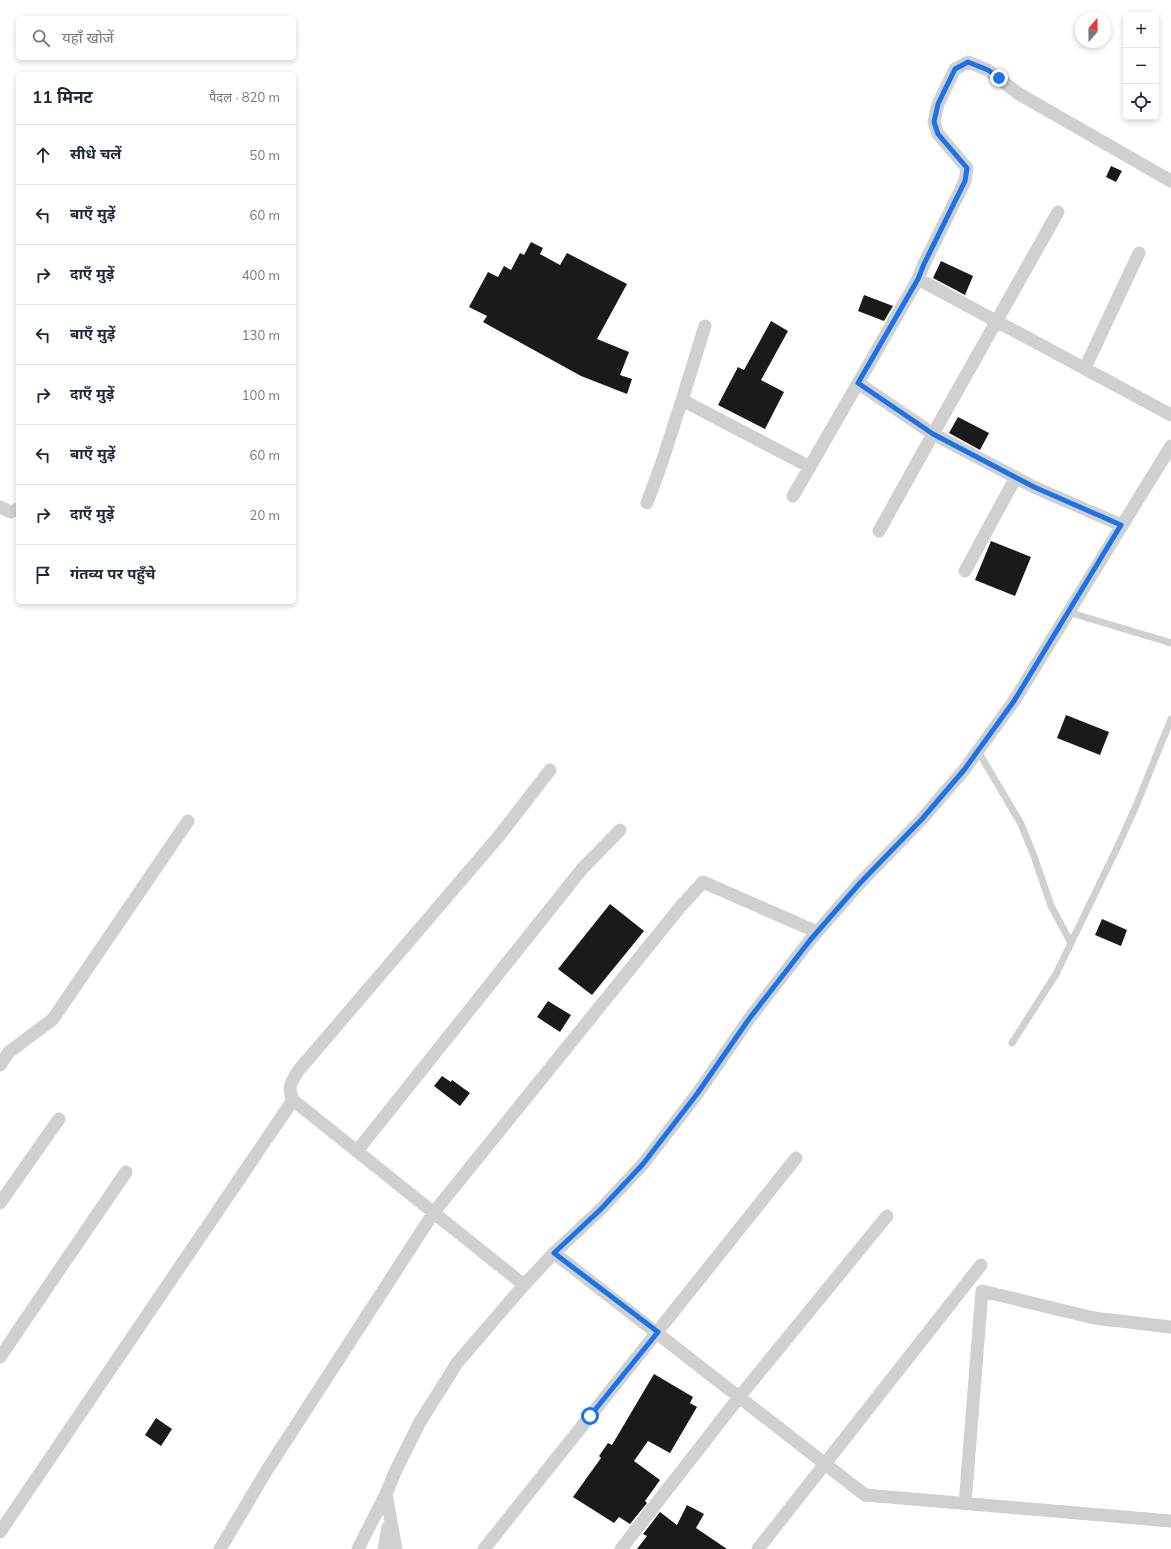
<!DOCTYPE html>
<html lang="hi">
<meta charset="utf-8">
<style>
:root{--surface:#fff;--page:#f2f2f3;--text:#1f2937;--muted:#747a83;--line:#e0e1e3}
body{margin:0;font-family:Mulish,"Noto Sans Devanagari",sans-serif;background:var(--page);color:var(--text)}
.controls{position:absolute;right:12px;top:12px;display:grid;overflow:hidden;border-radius:6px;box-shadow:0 2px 6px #0003}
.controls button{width:36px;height:36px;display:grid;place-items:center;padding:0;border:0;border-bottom:1px solid var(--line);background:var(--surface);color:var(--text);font:20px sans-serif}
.compass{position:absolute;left:1075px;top:12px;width:36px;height:36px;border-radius:50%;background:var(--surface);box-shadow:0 2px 6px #0003;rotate:20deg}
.stop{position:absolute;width:12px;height:12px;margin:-9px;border:3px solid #1a73e8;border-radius:50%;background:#fff}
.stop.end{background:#1a73e8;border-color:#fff;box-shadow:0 1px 4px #0008}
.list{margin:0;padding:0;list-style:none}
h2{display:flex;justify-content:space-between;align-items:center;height:52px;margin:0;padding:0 16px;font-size:17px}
h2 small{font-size:13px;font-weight:400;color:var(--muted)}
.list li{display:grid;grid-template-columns:26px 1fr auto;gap:12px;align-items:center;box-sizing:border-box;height:60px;padding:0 16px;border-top:1px solid var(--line)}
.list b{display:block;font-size:15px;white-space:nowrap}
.list em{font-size:13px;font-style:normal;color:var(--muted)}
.icon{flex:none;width:22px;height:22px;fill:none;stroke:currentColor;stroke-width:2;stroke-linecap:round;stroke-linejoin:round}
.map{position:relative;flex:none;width:1171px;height:1549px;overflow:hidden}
.search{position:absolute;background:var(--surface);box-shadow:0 2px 6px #0003;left:16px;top:16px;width:280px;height:44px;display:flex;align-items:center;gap:10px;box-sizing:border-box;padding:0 14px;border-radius:6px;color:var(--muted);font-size:15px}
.panel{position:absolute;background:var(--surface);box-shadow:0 2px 6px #0003;left:16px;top:72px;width:280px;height:532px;border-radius:6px}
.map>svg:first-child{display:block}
</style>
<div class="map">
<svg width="1171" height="1549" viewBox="0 0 1171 1549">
<rect width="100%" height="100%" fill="#fff"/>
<path fill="#1a1a1a" d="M1111,166L1122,171L1116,182L1106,177Z
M531,242L543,248L540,254L560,265L567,253L627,284L597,339L629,352L620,375L632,379L627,394L581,376L483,322L487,316L469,307L488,272L498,277L504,266L511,270L520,253L524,255Z
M941,261L973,276L965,295L933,278Z
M864,295L893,306L884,321L858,311Z
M771,321L788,331L761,380L784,392L765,429L718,405L738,367L744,370Z
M958,417L989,433L980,450L949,433Z
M991,541L1031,557L1015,596L975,580Z
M1066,715L1109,732L1100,755L1057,738Z
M610,904L644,931L592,995L558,969Z
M1102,919L1127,930L1121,946L1095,935Z
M548,1001L571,1015L560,1032L537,1017Z
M442,1076L451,1082L452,1080L470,1093L460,1106L434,1086Z
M654,1374L693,1397L690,1403L697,1407L670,1453L648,1441L634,1461L660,1480L645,1501L647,1503L630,1524L619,1517L614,1523L573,1497L601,1458L599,1456L608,1443L612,1445Z
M156,1418L172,1429L161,1446L145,1435Z
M687,1505L704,1514L696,1528L727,1549H637L647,1536L643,1534L660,1512L677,1525Z"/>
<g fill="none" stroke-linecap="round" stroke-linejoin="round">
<path stroke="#d0d0d0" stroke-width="7" d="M1068,612L1171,643
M978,751L1021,824L1034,856L1051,906L1071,943
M1012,1043L1056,974L1116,850L1136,806L1171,719"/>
<path stroke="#d0d0d0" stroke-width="13" d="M1058,212L933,434L1034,487L1121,525
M918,279L924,264L965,181L967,168L938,134L934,122L938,104L955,69L968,62L988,70L1019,94L1171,181
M1085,368L1139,253
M858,383L933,434L879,531
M682,400L705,326
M793,496L918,279L1171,415
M647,503L661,465L682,400L810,467
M0,507L11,512L18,509
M965,571L1016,477
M0,1065L9,1052L53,1019L188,821
M357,1151L582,869L620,830
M0,1203L59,1119
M554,1253L865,1495L1171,1521
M524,1285L293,1100C287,1087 291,1083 298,1071L499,836L550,770
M0,1357L126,1172
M386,1494L396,1549
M965,1504L982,1291L1094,1318L1171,1327
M0,1532L293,1100
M220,1549L267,1470L434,1212L681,906L703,882L817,932
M358,1549L386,1494L395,1472L420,1422L457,1363L524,1285L554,1253L600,1210L643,1164L697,1094L749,1019L811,939L860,883L922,819L964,770L1014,701L1171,446
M384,1549L388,1527
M484,1549L796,1158
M621,1549L740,1396L887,1216
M758,1549L981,1265"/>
</g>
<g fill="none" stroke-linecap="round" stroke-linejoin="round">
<path stroke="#1a73e8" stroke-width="5" d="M590,1416L658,1332L554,1253L600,1210L643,1164L697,1094L749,1019L811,939L860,883L922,819L964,770L1014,701L1121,525L1034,487L933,434L858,383L918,279L924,264L965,181L967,168L938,134L934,122L938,104L955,69L968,62L988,70L999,78"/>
</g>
</svg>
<div class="controls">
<button>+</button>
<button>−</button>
<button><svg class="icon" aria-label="locate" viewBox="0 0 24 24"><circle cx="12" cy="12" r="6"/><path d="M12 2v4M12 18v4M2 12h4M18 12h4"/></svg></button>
</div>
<svg class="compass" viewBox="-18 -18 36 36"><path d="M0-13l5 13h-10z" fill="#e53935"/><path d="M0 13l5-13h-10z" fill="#747a83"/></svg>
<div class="stop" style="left:590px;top:1416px"></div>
<div class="stop end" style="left:999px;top:78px"></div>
<div class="search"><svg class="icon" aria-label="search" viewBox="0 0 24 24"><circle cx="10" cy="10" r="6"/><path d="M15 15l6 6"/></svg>यहाँ खोजें</div>
<section class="panel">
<h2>11 मिनट<small>पैदल · 820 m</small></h2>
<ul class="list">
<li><svg class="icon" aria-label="ahead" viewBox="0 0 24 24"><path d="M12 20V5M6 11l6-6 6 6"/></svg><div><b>सीधे चलें</b></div><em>50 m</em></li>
<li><svg class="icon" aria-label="left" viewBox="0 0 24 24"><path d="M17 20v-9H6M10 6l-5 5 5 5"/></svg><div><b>बाएँ मुड़ें</b></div><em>60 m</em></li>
<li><svg class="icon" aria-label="right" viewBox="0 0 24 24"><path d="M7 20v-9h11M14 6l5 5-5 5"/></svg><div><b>दाएँ मुड़ें</b></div><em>400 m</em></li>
<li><svg class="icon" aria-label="left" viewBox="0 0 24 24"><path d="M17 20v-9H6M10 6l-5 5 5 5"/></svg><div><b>बाएँ मुड़ें</b></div><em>130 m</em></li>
<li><svg class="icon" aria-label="right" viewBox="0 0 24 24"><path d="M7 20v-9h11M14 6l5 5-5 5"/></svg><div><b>दाएँ मुड़ें</b></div><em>100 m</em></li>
<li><svg class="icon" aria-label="left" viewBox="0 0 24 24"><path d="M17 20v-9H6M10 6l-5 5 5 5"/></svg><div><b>बाएँ मुड़ें</b></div><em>60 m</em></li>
<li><svg class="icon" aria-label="right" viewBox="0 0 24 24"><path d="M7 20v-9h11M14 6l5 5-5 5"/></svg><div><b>दाएँ मुड़ें</b></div><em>20 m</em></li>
<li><svg class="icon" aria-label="arrive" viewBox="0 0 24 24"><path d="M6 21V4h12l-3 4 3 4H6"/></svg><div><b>गंतव्य पर पहुँचे</b></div></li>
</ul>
</section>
</div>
